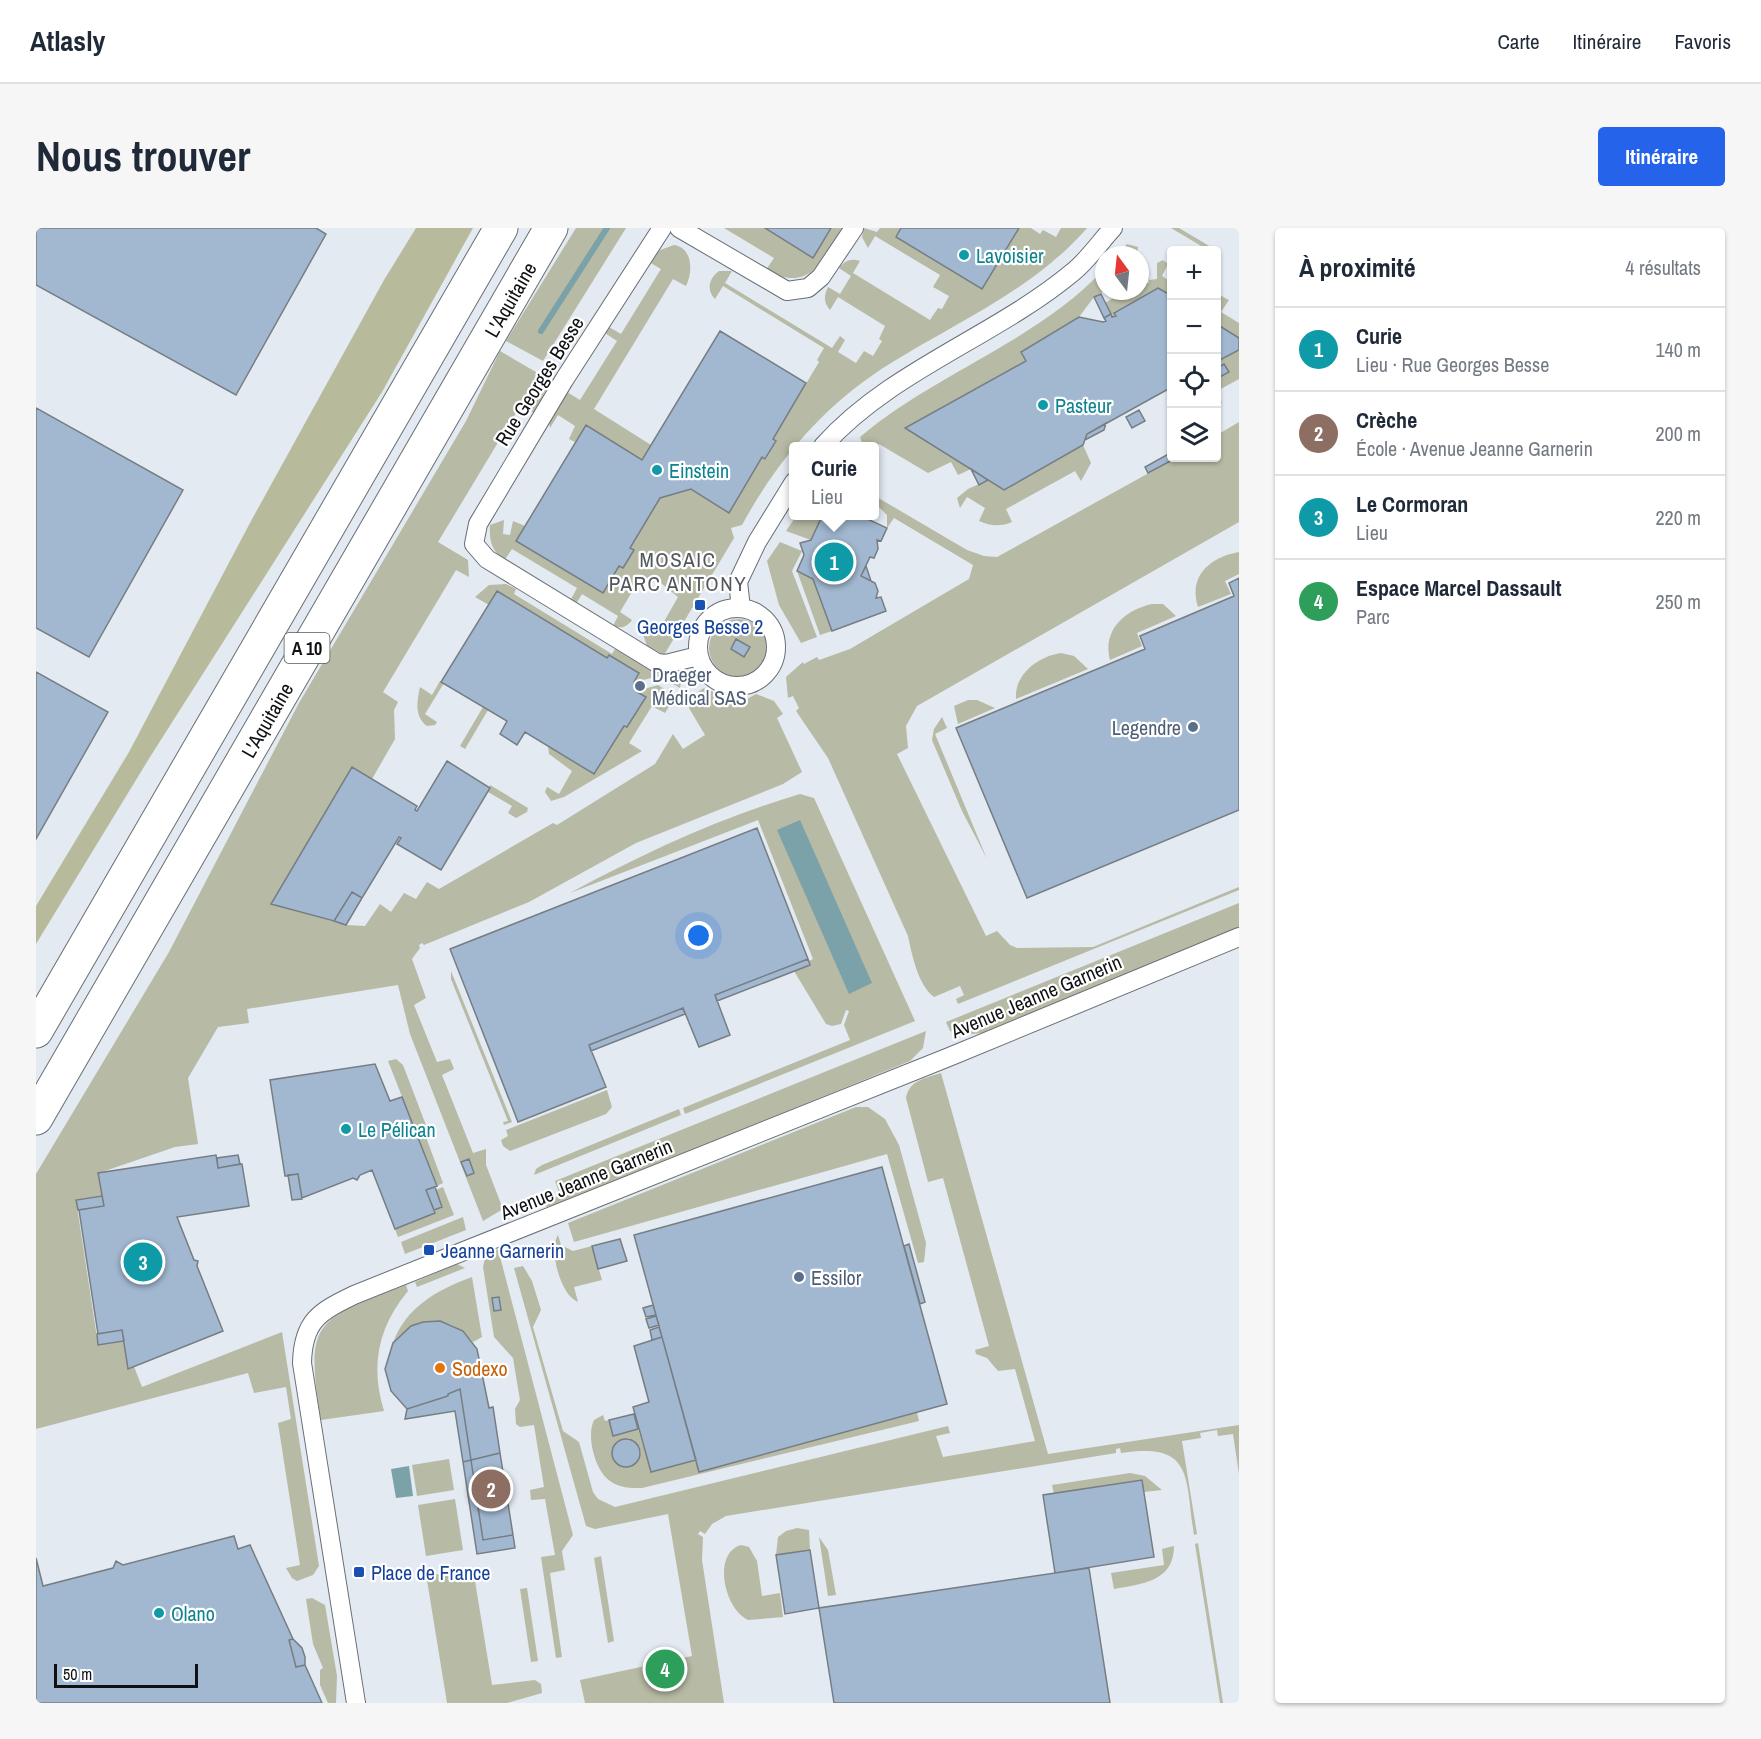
<!DOCTYPE html>
<html lang="fr">
<meta charset="utf-8">
<style>
:root{--surface:#fff;--page:#f6f6f7;--text:#1f2937;--muted:#747a83;--line:#e0e1e3;--accent:#2563eb}
body{margin:0;font-family:"Archivo Narrow",sans-serif;background:var(--page);color:var(--text)}
.controls{position:absolute;right:18px;top:18px;display:grid;overflow:hidden;border-radius:6px;box-shadow:0 2px 4px #0004}
.controls button{width:54px;height:54px;display:grid;place-items:center;padding:0;border:0;border-bottom:2px solid var(--line);background:var(--surface);color:var(--text);font:30px sans-serif}
.compass{position:absolute;left:1059px;top:18px;width:54px;height:54px;border-radius:50%;background:var(--surface);box-shadow:0 2px 4px #0004;rotate:345deg}
.scale{position:absolute;left:18px;bottom:15px;width:144px;box-sizing:border-box;padding-left:6px;border:3px solid #0e1013;border-top:0;font-size:16px;line-height:21px;white-space:nowrap;color:#0e1013;-webkit-text-stroke:4px #fff;paint-order:stroke}
.you{position:absolute;left:663px;top:708px;width:21px;height:21px;margin:-15px;border:4px solid #fff;border-radius:50%;background:#1a73e8;box-shadow:0 0 0 9px #1a73e833}
.badge{display:grid;place-items:center;width:39px;height:39px;border-radius:50%;background:var(--accent);color:#fff;font-size:20px;font-weight:700}
.pin{position:absolute;translate:-50% -50%;border:3px solid #fff;box-shadow:0 2px 6px #0006}
.popup{position:absolute;left:753px;top:214px;width:90px;height:78px;box-sizing:border-box;display:grid;place-content:center;border-radius:6px;background:var(--surface);filter:drop-shadow(0 2px 4px #0005);font-size:20px;white-space:nowrap;color:var(--muted)}
.popup b{font-size:22px;color:var(--text)}
.popup::after{content:'';position:absolute;left:50%;top:100%;margin-left:-12px;border:12px solid transparent;border-top-color:var(--surface)}
.list{margin:0;padding:0;list-style:none}
h2{display:flex;justify-content:space-between;align-items:center;height:78px;margin:0;padding:0 24px;font-size:26px}
h2 small{font-size:20px;font-weight:400;color:var(--muted)}
.list li{display:grid;grid-template-columns:39px 1fr auto;gap:18px;align-items:center;box-sizing:border-box;height:84px;padding:0 24px;border-top:2px solid var(--line)}
.list b{display:block;font-size:22px;white-space:nowrap}
.list p{margin:0;font-size:20px;white-space:nowrap;color:var(--muted)}
.list em{font-size:20px;font-style:normal;color:var(--muted)}
.icon{flex:none;width:33px;height:33px;fill:none;stroke:currentColor;stroke-width:2;stroke-linecap:round;stroke-linejoin:round}
.map{position:relative;flex:none;width:1203px;height:1475px;overflow:hidden;border-radius:6px}
header{display:flex;align-items:center;gap:36px;box-sizing:border-box;height:84px;padding:0 30px;background:var(--surface);border-bottom:2px solid var(--line)}
header strong{font-size:28px}
nav{display:flex;gap:33px;margin-inline-start:auto;font-size:21px}
.intro{display:flex;align-items:center;justify-content:space-between;box-sizing:border-box;height:144px;padding:0 36px}
h1{margin:0;font-size:42px}
.button{padding:15px 27px;border-radius:6px;background:var(--accent);color:#fff;font-size:21px;font-weight:700}
main{display:flex;gap:36px;padding:0 36px}
aside{flex:1;background:var(--surface);border-radius:6px;box-shadow:0 2px 4px #0004}
.map>svg:first-child{display:block}
</style>
<header>
<strong>Atlasly</strong>
<nav><a>Carte</a><a>Itinéraire</a><a>Favoris</a></nav>
</header>
<div class="intro"><h1>Nous trouver</h1><a class="button">Itinéraire</a></div>
<main>
<div class="map">
<svg width="1203" height="1475" viewBox="0 0 1203 1475">
<rect width="100%" height="100%" fill="#e3eaf2"/>
<path fill="#b7baa4" fill-rule="evenodd" d="M540,0H590L507,133L470,113Z
M688,0H729L777,29L795,0H806C787,32 774,66 730,42L738,30Z
M828,0L841,4L844,0H865L860,9L946,61L983,0H995L1004,6L1007,2L1020,9L1025,0H1051C998,61 923,93 855,135C790,175 742,231 706,297L695,300L698,310L628,427L611,418L607,406L609,400L621,406L642,369L620,351L618,354L606,347L584,384L596,392C591,399 585,401 577,398L582,388L546,366L540,376L534,373L541,360L476,321L468,333C456,322 453,314 454,297L468,292L467,306L474,307L477,293L489,298L480,313L583,338L598,322L594,320L624,270L655,261L692,284L726,229L730,231L740,214L737,211L783,134L781,132L788,120L687,58L679,71C670,62 673,50 683,43H696L689,55L796,120L804,108L809,112L802,124L820,135L828,123L837,128L846,113L843,111L849,98L802,69L794,82C787,74 788,68 792,59L804,66L815,48L803,40C809,33 814,30 824,33L817,45L894,92L902,80L906,81L913,68L897,59L904,47L839,8L832,20L826,9Z
M1135,0H1143L1180,22H1172Z
M1091,16L1102,19L1101,27H1081Z
M638,17C657,20 657,44 650,58L637,51L558,181L615,217L606,232L550,197L539,214L533,211L539,198L522,187L514,200L513,193L531,164L544,172L581,113L569,105L573,99L585,106L625,41L613,34L624,22Z
M1127,32L1132,36L1126,48L1135,54V68L1122,60L1078,84L1080,88L1076,89L1069,75L1089,63H1104L1106,55H1113V52L1121,51V35Z
M1068,41V63L1058,69L1043,89L985,124L990,133L870,200L935,241L922,247L915,234L892,245L843,216L839,222L838,218H827L824,209C899,145 1002,113 1068,41Z
M1180,65L1193,72L1185,84L1203,95V110L1182,97Z
M1203,122V151L1181,163L1186,175L1184,176L1181,171V151L1193,144L1188,137L1181,141V134Z
M464,123L505,147L511,159L498,185L484,178L402,314L432,332L433,349L420,342L347,464L362,474L358,482L359,511L336,551L235,676L310,697L329,698L344,676L355,684L368,665L380,671L391,654L403,661L517,595L521,597L619,536L637,506L647,521L669,507L653,480L663,463L668,460L704,475L720,466L738,473L747,486L741,490L766,544L747,556L600,615L493,674L388,717L386,715L383,717L384,720L376,731L390,770L378,777L401,834L414,831L418,841L406,847L437,925L450,921V937L467,981L447,993L374,806L362,757L211,781L213,795L182,799L152,850L162,916L139,919L63,945L66,968L40,972L62,1116L88,1113L106,1159L246,1104L283,1338L277,1347L261,1353L256,1350L250,1340L264,1337L242,1195L255,1191L250,1159L218,1165L212,1145L0,1201V946L133,724L263,475L430,193Z
M1203,194V294L881,478L870,498L872,520L861,526L950,708L961,703L974,717L981,720L1057,719L1203,659V662L922,776L920,771L928,767L924,758L898,769C882,757 876,727 872,708L792,530L760,483L763,480L757,468L752,470L750,449L767,434L768,436L781,429L783,432L814,421L933,351L937,337L858,290L851,300V287L839,275V268L931,322L948,328L961,329L1140,230H1180L1181,207Z
M1047,217L1055,235L1045,253L1039,243L970,281L976,294C965,299 954,298 943,293L949,280L931,269L924,280L921,270L932,261L952,252L968,261Z
M760,288H786L775,312L750,303Z
M744,314L766,323L756,343L781,409L765,415L743,377L731,333Z
M1203,324V346L1189,353L1195,366L1162,379C1152,348 1174,329 1203,324Z
M761,343L777,351L796,403L784,407Z
M470,356L480,361L478,366L576,426L579,421L624,447L645,453L644,460L624,448L598,454L603,445L573,427L571,430L461,364L453,377L439,369L453,357Z
M1116,376H1127L1140,388L1101,405L1106,418L1074,432C1066,402 1089,382 1116,376Z
M673 420a29 29 0 1 1 58 0a29 29 0 1 1-58 0Z
M1025,425L1038,428L1052,441L980,471C978,446 1003,428 1025,425Z
M404,453L408,455L389,486L401,494L399,497L391,498C378,488 381,474 384,459L396,467Z
M622,457L639,468L629,485L616,478L593,515L606,523L528,569L515,573L509,564L511,559L523,566L536,543L513,526L512,518L558,546L588,498L591,499L610,470L601,463Z
M932,472H941L959,480L922,496L918,478Z
M447,479L452,482L429,521L424,518Z
M906,489L911,500L899,506L951,631L926,583L896,512L898,501Z
M454,557L492,580L491,584L480,590L472,585L476,578L452,564Z
M764,566L778,570L879,793L649,886L647,880L814,812L808,797L813,783L810,782L805,796L796,798L790,796L758,743L774,737L773,733L777,731L722,592L534,665C608,625 684,590 764,566Z
M1203,675V699L946,805L928,807L914,803L910,794Z
M415,743L476,894L468,897L467,894L472,893L415,751Z
M890,803L887,820L874,833L524,976L511,979L506,976L524,967L519,953Z
M360,831L367,837L393,905L391,912L407,955L401,958L352,833Z
M905,845L1012,1226L1203,1197V1246L1197,1206L1182,1208L1181,1202L1164,1205L1165,1210L1146,1213L1161,1306L1158,1307C1149,1249 1158,1214 1085,1225L1084,1220L1080,1221V1225L690,1288L676,1296L669,1306L664,1303L662,1306L667,1309L666,1332L688,1475H549L544,1452L656,1428L632,1286L559,1301L550,1298L478,1040L487,1038L496,1053L505,1082L497,1099L527,1203L543,1214L557,1264L562,1271L579,1279L912,1198L914,1205L900,1208L907,1229L999,1213L979,1141L962,1143L951,1130L940,1126L939,1122L953,1118L907,950L892,954L870,870C873,852 890,850 905,845Z
M571,862L576,879L570,886L474,923L467,918L465,912L472,908L470,902Z
M820,879H832L849,891L863,917L890,1015L888,1034L882,1035L851,926L538,1014L532,995Z
M643,881L645,887L498,947L500,941L506,937Z
M407,959L418,987L362,1009L359,1001L398,985V982L406,979L400,962Z
M427,989L430,1002L369,1026L365,1014Z
M522,1007L525,1017L537,1023L556,1018L566,1052L538,1059L542,1074C525,1068 512,1022 522,1007Z
M462,1021L537,1307L526,1323L529,1342L514,1345L526,1429L520,1430L505,1329L519,1327L509,1271L495,1272L494,1262L508,1259L498,1197L484,1199L480,1196L479,1181L484,1172L477,1130L458,1109L447,1039L449,1030Z
M421,1036L429,1040L381,1059L379,1054Z
M436,1049L446,1109L437,1114C414,1086 379,1087 357,1115C370,1079 401,1062 436,1049Z
M370,1057L372,1063C342,1099 334,1138 348,1183L285,1192C268,1090 281,1092 370,1057Z
M881,1184L883,1193L606,1260C595,1260 583,1260 574,1253C559,1243 550,1208 558,1192L567,1187L569,1193L573,1192L577,1207L602,1201L615,1244L660,1232ZM593,1210L603,1218L605,1224L600,1235C589,1241 580,1238 576,1225L581,1214Z
M413,1231L418,1262L381,1268L376,1237Z
M1094,1245L1109,1248L1126,1262L1108,1264L1106,1252L1018,1266L1016,1257Z
M419,1271L427,1322L390,1328L382,1277Z
M761,1300L773,1302L774,1322L740,1327L742,1309L750,1303Z
M783,1309L792,1322L800,1367L792,1368Z
M1162,1315L1187,1475H1184L1159,1316Z
M705,1317L713,1319L721,1333L726,1368L744,1365L747,1389L712,1392C688,1381 676,1325 705,1317Z
M1138,1318C1138,1354 1105,1356 1078,1361L1075,1345L1128,1337L1126,1321Z
M565,1328L578,1413L572,1415L558,1330Z
M390,1346L438,1347L456,1457L499,1452L505,1456L506,1465L471,1475H411Z
M491,1360L502,1433L495,1434L484,1361Z
M276,1370L289,1377L301,1448L300,1475H292L284,1457V1442L287,1440L277,1416L270,1371Z"/>
<path fill="#b7bb9c" d="M380,0H437L346,164L114,529L0,716V678L93,524L215,293L348,52Z"/>
<path fill="#7ba1a9" d="M764,592L836,755L813,766L741,602Z
M373,1238L377,1268L360,1270L355,1241Z"/>
<g fill="none" stroke-linecap="round" stroke-linejoin="round">
<path stroke="#7ba1a9" stroke-width="6" d="M505,103L571,0"/>
</g>
<path fill="#a2b8d1" stroke="#767d83" stroke-width="1.5" d="M0,0H280L290,6L200,167L0,57Z
M729,0H795L777,30Z
M865,0H983L946,61L860,9Z
M1122,60L1136,68V159L1051,206L1047,217L968,262L869,200L990,133L985,124L1043,89L1067,94L1070,93L1068,90L1075,86L1076,89L1080,88L1078,85Z
M1065,66L1075,86L1068,90L1058,69Z
M1180,83L1182,97L1203,110V122L1180,134Z
M684,103L770,155L737,211L740,213L729,231L726,229L693,285L655,261L624,270L594,320L598,322L587,340L583,338L567,365L480,313L550,197L606,232Z
M1188,136L1193,144L1180,151V141Z
M0,180L147,262L53,429L0,400Z
M1103,182L1109,193L1096,200L1090,189Z
M1070,195L1068,202L1049,212L1051,206Z
M1136,224V230H1140L1112,245L1109,239Z
M935,241L952,252L943,257Z
M786,288H825L851,300L845,313L841,312L842,321L838,330L834,329L825,348L839,355L842,363L840,370L845,369L850,383L796,403L777,351L761,343L768,327L764,315L775,312Z
M830,338L835,353L825,348Z
M1203,350V582L991,670L920,500L1109,421L1104,408L1198,368L1193,355Z
M461,363L571,430L573,427L603,445L598,454L601,464L610,469L591,499L588,498L558,546L489,504L481,517L464,506L471,493L405,454Z
M700,411L714,419L708,429L695,421Z
M0,444L72,484L0,611Z
M411,533L454,560L405,642L361,616L365,610L363,609L326,670L316,664L298,693L235,676L316,539L381,578L379,582L381,583Z
M721,600L772,731L679,767L694,807L663,819L647,780L553,817L570,859L482,894L414,721Z
M316,664L326,670L310,697L298,693Z
M772,731L774,737L681,773L679,767Z
M647,780L649,786L555,823L553,817Z
M339,836L354,873L366,869L401,958L390,962L399,985L359,1001L336,942L324,947L321,952L317,950L266,970L262,946L249,948L234,852Z
M180,927L182,940L206,936L213,978L141,989L158,1032L162,1033L161,1038L187,1103L92,1141L86,1102L62,1106L43,982L68,978L62,945Z
M202,927L204,936L182,940L181,930Z
M433,931L438,945L431,948L425,934Z
M846,939L911,1176L663,1244L598,1007Z
M262,946L266,971L256,972L252,947Z
M399,959L406,979L398,982L390,962Z
M66,968L68,978L42,982L40,972Z
M584,1011L591,1033L562,1041L556,1018Z
M873,1016L889,1074L884,1076L868,1018Z
M463,1069L465,1082L458,1083L456,1070Z
M617,1077L620,1087L610,1089L607,1080Z
M620,1088L623,1097L613,1100L610,1091Z
M404,1093L427,1103L441,1121L453,1180L457,1179L464,1225L435,1232L424,1161L412,1166V1168L371,1181L355,1163L349,1141L357,1115L375,1098L387,1094Z
M623,1099L626,1109L616,1112L614,1102Z
M86,1102L88,1113L62,1117L61,1106Z
M626,1109L660,1232L615,1244L597,1179L613,1174L598,1118Z
M424,1161L435,1232L427,1234L419,1183L369,1191L371,1181L412,1168V1166Z
M598,1186L602,1201L577,1208L573,1192Z
M576 1225a14 14 0 1 1 28 0a14 14 0 1 1-28 0Z
M464,1225L477,1307L447,1312L435,1232Z
M435,1232L447,1312L477,1307L479,1320L441,1326L427,1234Z
M1106,1252L1118,1329L1019,1345L1007,1267Z
M198,1308L202,1321L214,1317L257,1411L253,1412L260,1439L269,1437L286,1475H0V1330L7,1358L77,1340L80,1333L87,1337Z
M774,1322L783,1380L749,1386L740,1327Z
M1053,1340L1074,1475H798L783,1380Z
M257,1411L266,1420L269,1429V1437L260,1439L253,1412Z"/>
<g fill="none" stroke-linecap="round" stroke-linejoin="round">
<g stroke="#696f75" stroke-width="20">
<path id="street" d="M626,0L528,152L442,296L438,316L451,331L621,435L630,436L662,428
M643,0L751,63L772,60L785,49L818,0
M787,218C855,142 959,109 1037,44C1052,32 1064,14 1077,0
M705,380L702,354L721,314L758,254
M662 419a39 39 0 1 1 78 0a39 39 0 1 1-78 0Z
M320,1475L266,1135C267,1093 283,1084 318,1067L913,829L1203,709"/>
</g>
<g stroke="#696f75" stroke-width="35">
<g id="highway">
<path d="M0,803L465,0"/>
<path id="s1" d="M0,890L515,0"/>
</g>
</g>
<use href="#street" stroke="#fff" stroke-width="18"/>
<use href="#highway" stroke="#fff" stroke-width="33"/>
</g>
<g fill="#0f9aa8" stroke="#fff" stroke-width="2">
<circle cx="928" cy="27" r="6"/>
<circle cx="1007" cy="177" r="6"/>
<circle cx="621" cy="242" r="6"/>
<circle cx="310" cy="901" r="6"/>
<circle cx="123" cy="1385" r="6"/>
</g>
<g fill="#1a4fb4" stroke="#fff" stroke-width="2">
<rect x="658" y="371" width="12" height="12" rx="3"/>
<rect x="387" y="1016" width="12" height="12" rx="3"/>
<rect x="317" y="1338" width="12" height="12" rx="3"/>
</g>
<g fill="#5c6f8a" stroke="#fff" stroke-width="2">
<circle cx="604" cy="458" r="6"/>
<circle cx="1157" cy="499" r="6"/>
<circle cx="763" cy="1049" r="6"/>
</g>
<circle fill="#e8710a" stroke="#fff" stroke-width="2" cx="404" cy="1140" r="6"/>
<g text-anchor="middle" dominant-baseline="central" stroke-width="4.5" stroke-linejoin="round" paint-order="stroke">
<rect fill="#fff" stroke="#56585a" stroke-width="1.5" x="248.5" y="405" width="45" height="30" rx="4.5"/>
<g font-size="18" font-weight="bold" fill="#0e1013">
<text x="271" y="420">A 10</text>
</g>
<g font-size="20" fill="#0d838f" stroke="#fff" text-anchor="start">
<text x="940" y="27">Lavoisier</text>
<text x="1019" y="177">Pasteur</text>
<text x="633" y="242">Einstein</text>
<text x="322" y="901">Le Pélican</text>
<text x="135" y="1385">Olano</text>
</g>
<g font-size="20" fill="#0e1013" stroke="#fff">
<text stroke="none"><textPath href="#s1" startOffset="946">L'Aquitaine</textPath></text>
<text transform="translate(503 153) rotate(-58)">Rue Georges Besse</text>
<text stroke="none"><textPath href="#s1" startOffset="460">L'Aquitaine</textPath></text>
<text transform="translate(1000 768) rotate(-23)">Avenue Jeanne Garnerin</text>
<text transform="translate(550 951) rotate(-22)">Avenue Jeanne Garnerin</text>
</g>
<g font-size="20" fill="#164399" stroke="#fff" text-anchor="start">
<text x="664" y="398" text-anchor="middle">Georges Besse 2</text>
<text x="405" y="1022">Jeanne Garnerin</text>
<text x="335" y="1344">Place de France</text>
</g>
<g font-size="20" fill="#4e5e75" stroke="#fff" text-anchor="start">
<text x="616" y="446">Draeger<tspan x="616" dy="23">Médical SAS</tspan></text>
<text x="1145" y="499" text-anchor="end">Legendre</text>
<text x="775" y="1049">Essilor</text>
</g>
<g font-size="20" fill="#c56008" stroke="#fff" text-anchor="start">
<text x="416" y="1140">Sodexo</text>
</g>
<g font-size="21" letter-spacing="1.5" fill="#52585e" stroke="#fff">
<text x="642" y="331">MOSAIC<tspan x="642" dy="24">PARC ANTONY</tspan></text>
</g>
</g>
</svg>
<div class="controls">
<button>+</button>
<button>−</button>
<button><svg class="icon" aria-label="locate" viewBox="0 0 24 24"><circle cx="12" cy="12" r="6"/><path d="M12 2v4M12 18v4M2 12h4M18 12h4"/></svg></button>
<button><svg class="icon" aria-label="layers" viewBox="0 0 24 24"><path d="M12 4l9 5-9 5-9-5zM3 14l9 5 9-5"/></svg></button>
</div>
<svg class="compass" viewBox="-18 -18 36 36"><path d="M0-13l5 13h-10z" fill="#e53935"/><path d="M0 13l5-13h-10z" fill="#747a83"/></svg>
<div class="scale">50 m</div>
<div class="you"></div>
<div class="pin badge" style="left:798px;top:334px;background:#0f9aa8">1</div>
<div class="popup"><b>Curie</b>Lieu</div>
<div class="pin badge" style="left:455px;top:1261px;background:#8d6e63">2</div>
<div class="pin badge" style="left:107px;top:1034px;background:#0f9aa8">3</div>
<div class="pin badge" style="left:629px;top:1441px;background:#2e9e5b">4</div>
</div>
<aside>
<h2>À proximité<small>4 résultats</small></h2>
<ul class="list">
<li><span class="badge" style="background:#0f9aa8">1</span><div><b>Curie</b><p>Lieu · Rue Georges Besse</p></div><em>140 m</em></li>
<li><span class="badge" style="background:#8d6e63">2</span><div><b>Crèche</b><p>École · Avenue Jeanne Garnerin</p></div><em>200 m</em></li>
<li><span class="badge" style="background:#0f9aa8">3</span><div><b>Le Cormoran</b><p>Lieu</p></div><em>220 m</em></li>
<li><span class="badge" style="background:#2e9e5b">4</span><div><b>Espace Marcel Dassault</b><p>Parc</p></div><em>250 m</em></li>
</ul>
</aside>
</main>
